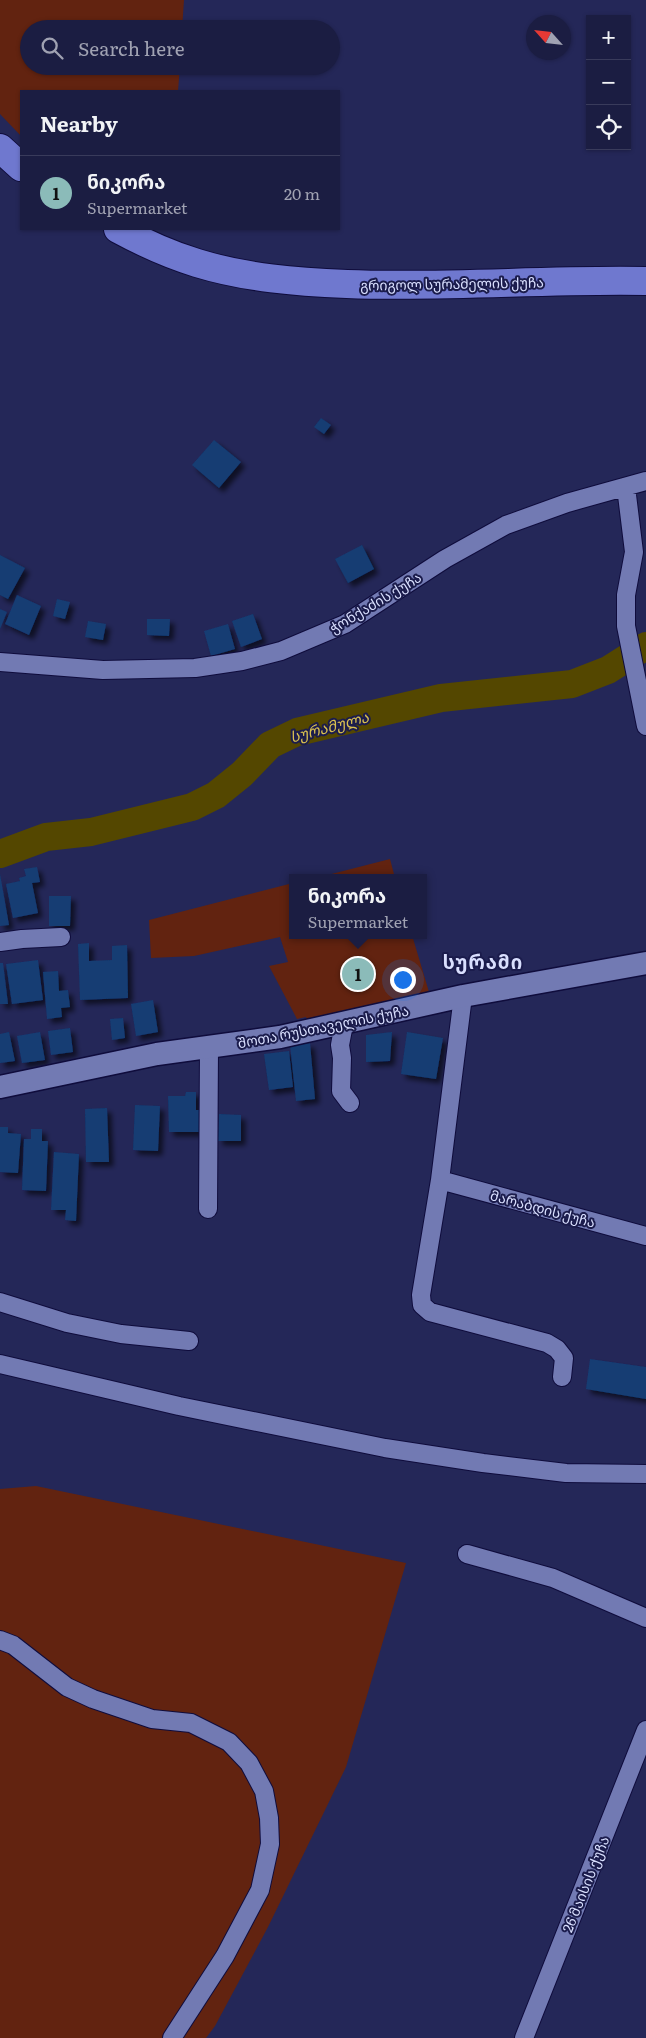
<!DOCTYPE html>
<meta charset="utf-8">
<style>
:root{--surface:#1b1d42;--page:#282a4d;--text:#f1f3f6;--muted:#a0a2b2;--line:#393b5b;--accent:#8bbbb9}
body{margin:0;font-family:Literata,"Noto Sans Georgian",serif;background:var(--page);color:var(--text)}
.controls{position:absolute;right:15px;top:15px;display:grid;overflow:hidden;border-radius:0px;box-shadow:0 1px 4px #0004}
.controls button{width:45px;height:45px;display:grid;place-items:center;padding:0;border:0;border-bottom:1px solid var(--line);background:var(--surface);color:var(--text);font:25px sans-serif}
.compass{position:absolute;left:526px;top:15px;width:45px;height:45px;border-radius:50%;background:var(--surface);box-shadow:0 1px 4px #0004;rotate:297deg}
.you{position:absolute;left:402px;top:979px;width:18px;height:18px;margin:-12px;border:4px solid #fff;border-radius:50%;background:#1a73e8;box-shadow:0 0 0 8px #1a73e833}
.badge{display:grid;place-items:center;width:32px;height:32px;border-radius:50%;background:var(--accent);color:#111;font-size:16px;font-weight:700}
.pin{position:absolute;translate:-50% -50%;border:2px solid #fff;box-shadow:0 1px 5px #0006}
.popup{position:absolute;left:289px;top:874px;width:138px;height:65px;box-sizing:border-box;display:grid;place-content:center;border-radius:0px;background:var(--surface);filter:drop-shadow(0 1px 4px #0005);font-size:16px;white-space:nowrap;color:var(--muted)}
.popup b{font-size:19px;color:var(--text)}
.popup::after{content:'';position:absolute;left:50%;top:100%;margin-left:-10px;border:10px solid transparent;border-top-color:var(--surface)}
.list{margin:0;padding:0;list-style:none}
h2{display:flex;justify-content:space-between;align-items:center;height:65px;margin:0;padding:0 20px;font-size:21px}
h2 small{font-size:16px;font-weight:400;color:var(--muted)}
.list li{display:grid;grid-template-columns:32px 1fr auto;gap:15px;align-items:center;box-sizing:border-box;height:75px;padding:0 20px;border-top:1px solid var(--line)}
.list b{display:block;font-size:19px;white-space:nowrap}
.list p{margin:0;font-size:16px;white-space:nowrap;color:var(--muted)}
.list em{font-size:16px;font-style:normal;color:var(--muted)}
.icon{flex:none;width:28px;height:28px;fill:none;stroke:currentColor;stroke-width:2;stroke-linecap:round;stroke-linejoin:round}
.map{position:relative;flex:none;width:646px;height:2038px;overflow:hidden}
.search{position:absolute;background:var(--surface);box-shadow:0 1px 4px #0004;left:20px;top:20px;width:320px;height:55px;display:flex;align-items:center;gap:12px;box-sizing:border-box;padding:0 18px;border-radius:28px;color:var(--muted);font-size:19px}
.panel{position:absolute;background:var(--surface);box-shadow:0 1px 4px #0004;left:20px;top:90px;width:320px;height:140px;border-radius:0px}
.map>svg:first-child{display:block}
</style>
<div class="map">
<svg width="646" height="2038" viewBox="0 0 646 2038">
<defs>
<filter id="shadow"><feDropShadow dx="4.5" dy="4.5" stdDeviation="2.5" flood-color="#0009"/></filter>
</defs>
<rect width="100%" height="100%" fill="#242758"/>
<path fill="#622310" d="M0,0H184L182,29H29V66H180L178,91H21V136L0,114Z
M390,859L395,878H316Z
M293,883V935H412L429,992L418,1004L311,1031L306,1017L297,1019L269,966L288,962L280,937L194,956L151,958L149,920Z
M36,1486L406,1563L346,1767L268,1927L215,2026L206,2038H0V1489Z"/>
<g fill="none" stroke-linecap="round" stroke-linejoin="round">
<path stroke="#544700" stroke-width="28" d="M0,854L46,837L91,832L192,807L216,795L242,774L270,745L297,732L441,698L572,684L608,670L646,646"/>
</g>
<path fill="#143c73" filter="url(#shadow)" d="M321,418L331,425L324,434L314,427Z
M214,440L241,462L219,488L192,465Z
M362,545L374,569L348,583L335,559Z
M0,555L25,568L8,599L0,595Z
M17,595L41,606L29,635L5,624Z
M57,599L70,602L65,619L53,616Z
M0,609L7,612L0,629Z
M253,614L262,639L241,647L232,621Z
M147,619H170L169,636L147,635Z
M88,621L106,624L103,640L85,637Z
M228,624L235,649L211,656L204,631Z
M37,867L40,882L32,883L38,913L13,918L6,884L20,881L19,878L26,876L24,869Z
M0,874L9,925L0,926Z
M49,896H71L70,926H49Z
M89,943V961L112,960V946L127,945L128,998L80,1000L78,944Z
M38,960L43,1000L12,1004L6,964Z
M0,963H3L8,1004H0Z
M58,971L59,991L68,990L70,1007L61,1008L62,1017L47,1019L43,972Z
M153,1000L158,1032L136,1036L131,1004Z
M123,1018L125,1038L112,1040L110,1019Z
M70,1028L73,1052L51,1055L48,1031Z
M9,1032L15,1061L0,1063V1034Z
M40,1032L45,1060L22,1063L17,1036Z
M392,1032L390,1061L366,1062V1035Z
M407,1032L443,1038L436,1079L401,1074Z
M310,1043L315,1099L296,1101L290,1045Z
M289,1051L293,1087L269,1090L264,1054Z
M186,1092H196V1110H204L205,1132H169L168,1096H185Z
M135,1105L160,1106L158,1151L133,1150Z
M107,1108L109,1162H86L85,1109Z
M219,1114L241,1115V1141H218Z
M0,1127H8V1133L21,1134L18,1173L0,1172Z
M31,1129H42V1141H48L46,1191L22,1190L24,1139H31Z
M54,1152L79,1154L76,1221L65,1220L66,1210H51Z
M590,1359L646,1367V1399L586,1389Z"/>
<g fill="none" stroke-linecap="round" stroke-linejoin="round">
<g stroke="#0f0c3c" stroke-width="20">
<path id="minor" d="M626,487L634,552L626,595V626L646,726
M0,662L103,670L195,668L242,661L281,651L345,624L445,559L506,525L567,503L646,481
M0,942L22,939L61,937
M463,996L440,1180L421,1295L422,1305L430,1312L547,1343L557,1349L564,1358L562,1377
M344,1024L340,1045L342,1058L341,1091L350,1103
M440,1180L646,1236
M208,1209L209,1048
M0,1302L67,1323L121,1334L189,1341
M0,1364L179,1406L385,1448L483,1463L566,1473L646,1474
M467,1554L553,1578L646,1618
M0,1640L13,1645L67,1687L93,1699L152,1719L191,1723L229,1742L249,1763L264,1791L269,1818L270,1844L260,1890L225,1956L172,2038
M524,2038L646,1730"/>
</g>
<g stroke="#0f0c3c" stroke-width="25">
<path id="tertiary" d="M0,1087L157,1054L280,1037L463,996L646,963"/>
</g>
<g stroke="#0f0c3c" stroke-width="30">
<path id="primary" d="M0,148L21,167
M118,229C142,242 171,255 197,263C246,278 297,282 347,284C447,288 546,279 646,281"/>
</g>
<use href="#minor" stroke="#727ab3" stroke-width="18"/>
<use href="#tertiary" stroke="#727ab3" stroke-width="22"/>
<use href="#primary" stroke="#6f78cf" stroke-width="28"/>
</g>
<g text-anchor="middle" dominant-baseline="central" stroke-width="4" stroke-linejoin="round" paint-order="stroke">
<g font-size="14" fill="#d9dffe" stroke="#1b1c4c">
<text transform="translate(452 283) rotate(-1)">გრიგოლ სურამელის ქუჩა</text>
<text transform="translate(375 602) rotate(-31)">ჭონქაძის ქუჩა</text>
<text transform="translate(323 1026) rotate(-11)">შოთა რუსთაველის ქუჩა</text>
<text transform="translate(543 1208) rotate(15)">მარაბდის ქუჩა</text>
<text transform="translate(585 1884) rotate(-68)">26 მაისის ქუჩა</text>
</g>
<g font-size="15" font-style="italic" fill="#d9c050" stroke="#1b1c4c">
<text transform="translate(329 726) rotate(-15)">სურამულა</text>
</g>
<g font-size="19" font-weight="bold" letter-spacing="1" fill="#d9dffe" stroke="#1b1c4c">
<text x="483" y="961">სურამი</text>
</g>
</g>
</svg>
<div class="controls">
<button>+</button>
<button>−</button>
<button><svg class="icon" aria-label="locate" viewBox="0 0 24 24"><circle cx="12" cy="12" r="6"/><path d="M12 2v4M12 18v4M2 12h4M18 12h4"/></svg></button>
</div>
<svg class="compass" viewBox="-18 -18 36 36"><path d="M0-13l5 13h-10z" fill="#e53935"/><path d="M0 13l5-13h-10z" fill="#a0a2b2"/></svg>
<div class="you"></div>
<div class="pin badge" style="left:358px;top:974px">1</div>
<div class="popup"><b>ნიკორა</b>Supermarket</div>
<div class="search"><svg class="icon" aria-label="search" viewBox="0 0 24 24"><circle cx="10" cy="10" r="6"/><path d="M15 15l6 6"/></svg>Search here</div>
<section class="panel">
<h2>Nearby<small></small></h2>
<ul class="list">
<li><span class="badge">1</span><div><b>ნიკორა</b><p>Supermarket</p></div><em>20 m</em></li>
</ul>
</section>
</div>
